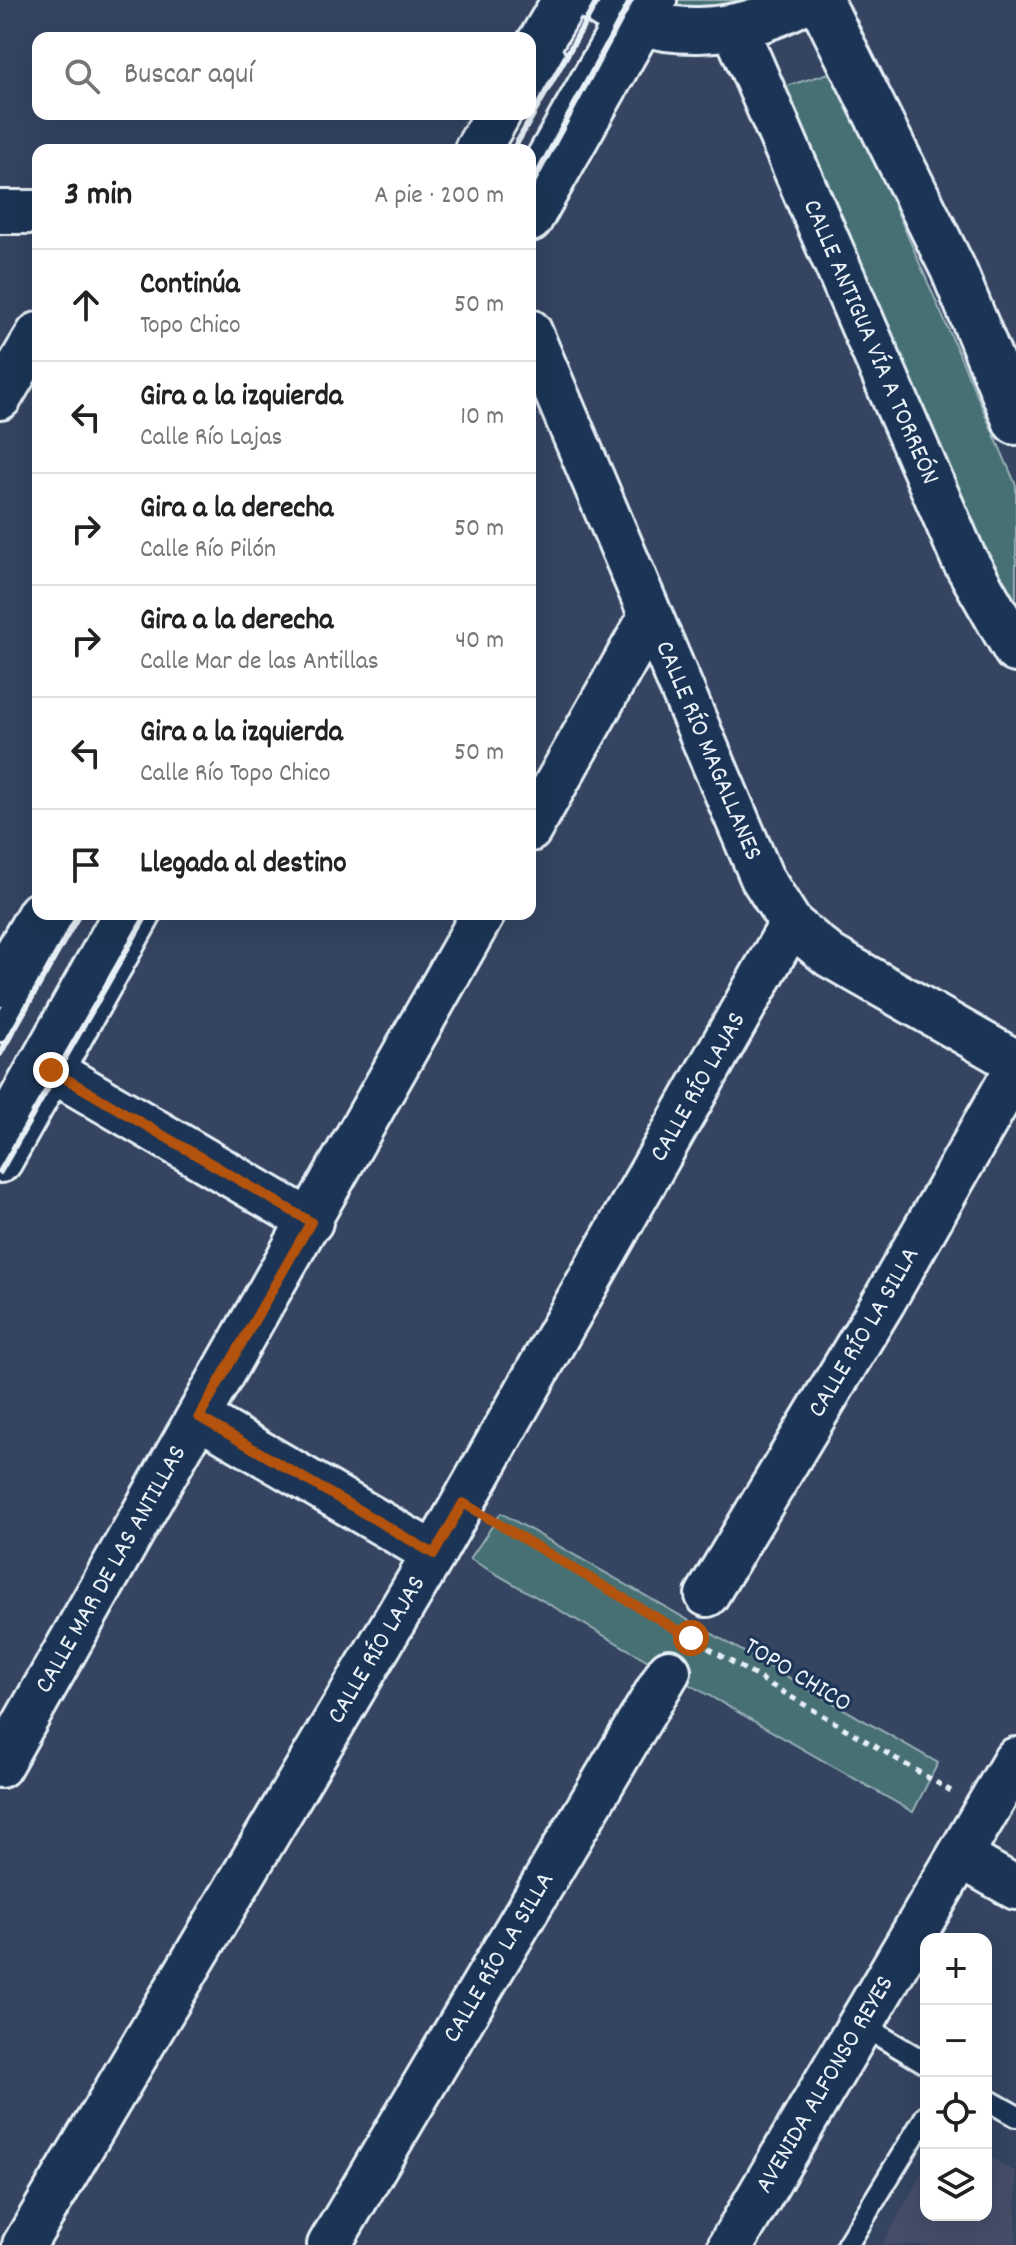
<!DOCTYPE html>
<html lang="es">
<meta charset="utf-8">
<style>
:root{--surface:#fff;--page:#f6f6f6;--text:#222;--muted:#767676;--line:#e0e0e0}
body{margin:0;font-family:Dekko,sans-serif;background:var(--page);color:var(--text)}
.controls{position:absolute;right:24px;bottom:24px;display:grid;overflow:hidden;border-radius:16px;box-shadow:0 8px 32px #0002}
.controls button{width:72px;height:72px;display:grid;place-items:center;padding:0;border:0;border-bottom:2px solid var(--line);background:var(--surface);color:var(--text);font:40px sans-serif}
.stop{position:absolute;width:24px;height:24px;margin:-18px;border:6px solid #b45309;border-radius:50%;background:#fff}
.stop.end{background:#b45309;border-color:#fff;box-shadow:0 2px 8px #0008}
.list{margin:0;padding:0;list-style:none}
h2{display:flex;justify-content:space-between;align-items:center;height:104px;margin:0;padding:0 32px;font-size:34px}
h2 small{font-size:26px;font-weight:400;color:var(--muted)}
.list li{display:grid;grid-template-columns:52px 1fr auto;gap:24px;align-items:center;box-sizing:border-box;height:112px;padding:0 32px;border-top:2px solid var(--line)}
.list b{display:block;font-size:30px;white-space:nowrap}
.list p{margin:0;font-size:26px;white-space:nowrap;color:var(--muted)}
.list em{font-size:26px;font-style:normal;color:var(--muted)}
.icon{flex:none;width:44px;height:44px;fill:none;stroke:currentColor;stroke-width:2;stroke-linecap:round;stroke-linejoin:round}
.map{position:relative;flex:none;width:1016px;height:2245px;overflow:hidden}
.search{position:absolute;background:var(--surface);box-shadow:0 8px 32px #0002;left:32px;top:32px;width:504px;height:88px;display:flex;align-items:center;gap:20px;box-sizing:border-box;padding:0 28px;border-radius:16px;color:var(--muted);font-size:30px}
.panel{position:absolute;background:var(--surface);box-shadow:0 8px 32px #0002;left:32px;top:144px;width:504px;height:776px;border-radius:16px}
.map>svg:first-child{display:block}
</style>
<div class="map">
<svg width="1016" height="2245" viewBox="0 0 1016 2245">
<rect width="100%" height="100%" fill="#344461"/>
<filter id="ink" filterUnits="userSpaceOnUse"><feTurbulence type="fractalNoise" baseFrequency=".0125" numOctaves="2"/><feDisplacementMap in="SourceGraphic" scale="16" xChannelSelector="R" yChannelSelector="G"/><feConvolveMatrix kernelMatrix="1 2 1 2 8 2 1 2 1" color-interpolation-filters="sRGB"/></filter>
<g filter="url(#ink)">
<path fill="#444e68" d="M986,2155L1016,2172V2245H882L926,2165V2215H986Z"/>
<path fill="#476f74" stroke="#98b0b6" stroke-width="2" d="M678,0H776L770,4L672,11Z
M836,71L1016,485V626L770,91Z
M501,1513L938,1763L913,1812L470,1559Z"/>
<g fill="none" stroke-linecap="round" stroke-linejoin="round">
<g stroke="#e8f1f8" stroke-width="26">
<path id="lane" d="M530,98L554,56
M530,168L619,11
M0,1031L66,914
M0,1114L112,914
M860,2024L926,2063
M986,2099L1016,2116
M847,2245L926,2116"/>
</g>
<g stroke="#e8f1f8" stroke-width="48">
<g id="street">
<path d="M0,212H38"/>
<path id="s1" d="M530,331L762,878L791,924L830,956L1016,1062"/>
<path d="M0,398L38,334"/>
<path d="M530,830L650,617"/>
<path d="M51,1070L311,1222"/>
<path d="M199,1417L434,1554"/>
<path id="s2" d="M707,1595L884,1301L1016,1069"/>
<path id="s3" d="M0,1766L483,914"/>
<path d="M960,1856L1016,1888"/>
<path id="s4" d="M24,2245L434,1554L791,924"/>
<path id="s5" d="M329,2245L669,1671"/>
</g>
</g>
<g stroke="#e8f1f8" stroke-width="50">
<g id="secondary">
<path d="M594,0C657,43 741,37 805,0"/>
<path d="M820,0L953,269L1016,422"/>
<path id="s6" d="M735,28L963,557L1016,650"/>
<path d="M530,59L565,0"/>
<path d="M477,150L498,114"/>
<path d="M530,219L654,0"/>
<path d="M0,984L40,914"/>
<path d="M0,1160L138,914"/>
<path id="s7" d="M731,2245L1016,1760"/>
</g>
</g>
<path stroke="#e8f1f8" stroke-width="5" stroke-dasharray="6 6" stroke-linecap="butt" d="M495,1522L683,1633
M698,1642L951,1791"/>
<use href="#lane" stroke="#1d3557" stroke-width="20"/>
<use href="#street" stroke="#1d3557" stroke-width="42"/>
<use href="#secondary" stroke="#1d3557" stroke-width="44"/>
<path stroke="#e8f1f8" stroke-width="6" d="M513,150L598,0
M530,188L631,0
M0,1054L79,914
M0,1172L147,914"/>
</g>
</g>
<g fill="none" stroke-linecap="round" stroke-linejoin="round" filter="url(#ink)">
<path stroke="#b45309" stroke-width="10" d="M51,1070L311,1222L199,1417L434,1554L463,1503L691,1638"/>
</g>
<g text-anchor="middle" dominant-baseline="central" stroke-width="6" stroke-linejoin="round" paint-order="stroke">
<g font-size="26" fill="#e8f1f8" stroke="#1d3557">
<text stroke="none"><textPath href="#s6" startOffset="342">CALLE ANTIGUA VÍA A TORREÓN</textPath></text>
<text stroke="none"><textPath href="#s1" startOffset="456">CALLE RÍO MAGALLANES</textPath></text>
<text stroke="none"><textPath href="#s4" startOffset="1340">CALLE RÍO LAJAS</textPath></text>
<text stroke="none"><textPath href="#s2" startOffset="306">CALLE RÍO LA SILLA</textPath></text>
<text stroke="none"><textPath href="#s3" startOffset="226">CALLE MAR DE LAS ANTILLAS</textPath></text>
<text stroke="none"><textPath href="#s4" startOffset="692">CALLE RÍO LAJAS</textPath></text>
<text transform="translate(797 1676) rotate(31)">TOPO CHICO</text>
<text stroke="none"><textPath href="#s5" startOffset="334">CALLE RÍO LA SILLA</textPath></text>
<text stroke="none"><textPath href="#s7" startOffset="186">AVENIDA ALFONSO REYES</textPath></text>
</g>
</g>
</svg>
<div class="controls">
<button>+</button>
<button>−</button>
<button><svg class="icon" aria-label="locate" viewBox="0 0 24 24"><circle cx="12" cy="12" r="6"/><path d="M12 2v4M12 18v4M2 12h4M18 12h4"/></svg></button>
<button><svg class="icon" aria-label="layers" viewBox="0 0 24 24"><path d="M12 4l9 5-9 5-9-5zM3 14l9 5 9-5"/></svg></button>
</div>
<div class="stop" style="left:691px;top:1638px"></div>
<div class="stop end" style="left:51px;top:1070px"></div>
<div class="search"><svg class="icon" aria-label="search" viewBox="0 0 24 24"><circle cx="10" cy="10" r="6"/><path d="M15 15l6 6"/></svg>Buscar aquí</div>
<section class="panel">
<h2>3 min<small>A pie · 200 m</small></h2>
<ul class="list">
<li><svg class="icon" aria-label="ahead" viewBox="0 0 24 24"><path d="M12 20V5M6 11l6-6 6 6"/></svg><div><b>Continúa</b><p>Topo Chico</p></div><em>50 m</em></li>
<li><svg class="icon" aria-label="left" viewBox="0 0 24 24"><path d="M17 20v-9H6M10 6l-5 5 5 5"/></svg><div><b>Gira a la izquierda</b><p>Calle Río Lajas</p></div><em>10 m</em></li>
<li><svg class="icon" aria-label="right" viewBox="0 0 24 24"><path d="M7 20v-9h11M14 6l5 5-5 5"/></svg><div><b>Gira a la derecha</b><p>Calle Río Pilón</p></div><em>50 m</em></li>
<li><svg class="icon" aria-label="right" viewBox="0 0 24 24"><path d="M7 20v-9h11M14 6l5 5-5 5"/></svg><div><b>Gira a la derecha</b><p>Calle Mar de las Antillas</p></div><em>40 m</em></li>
<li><svg class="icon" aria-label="left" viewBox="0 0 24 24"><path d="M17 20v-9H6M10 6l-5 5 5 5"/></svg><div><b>Gira a la izquierda</b><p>Calle Río Topo Chico</p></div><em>50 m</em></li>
<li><svg class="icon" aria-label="arrive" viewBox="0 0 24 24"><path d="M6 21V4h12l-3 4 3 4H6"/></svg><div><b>Llegada al destino</b></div></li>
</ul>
</section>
</div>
